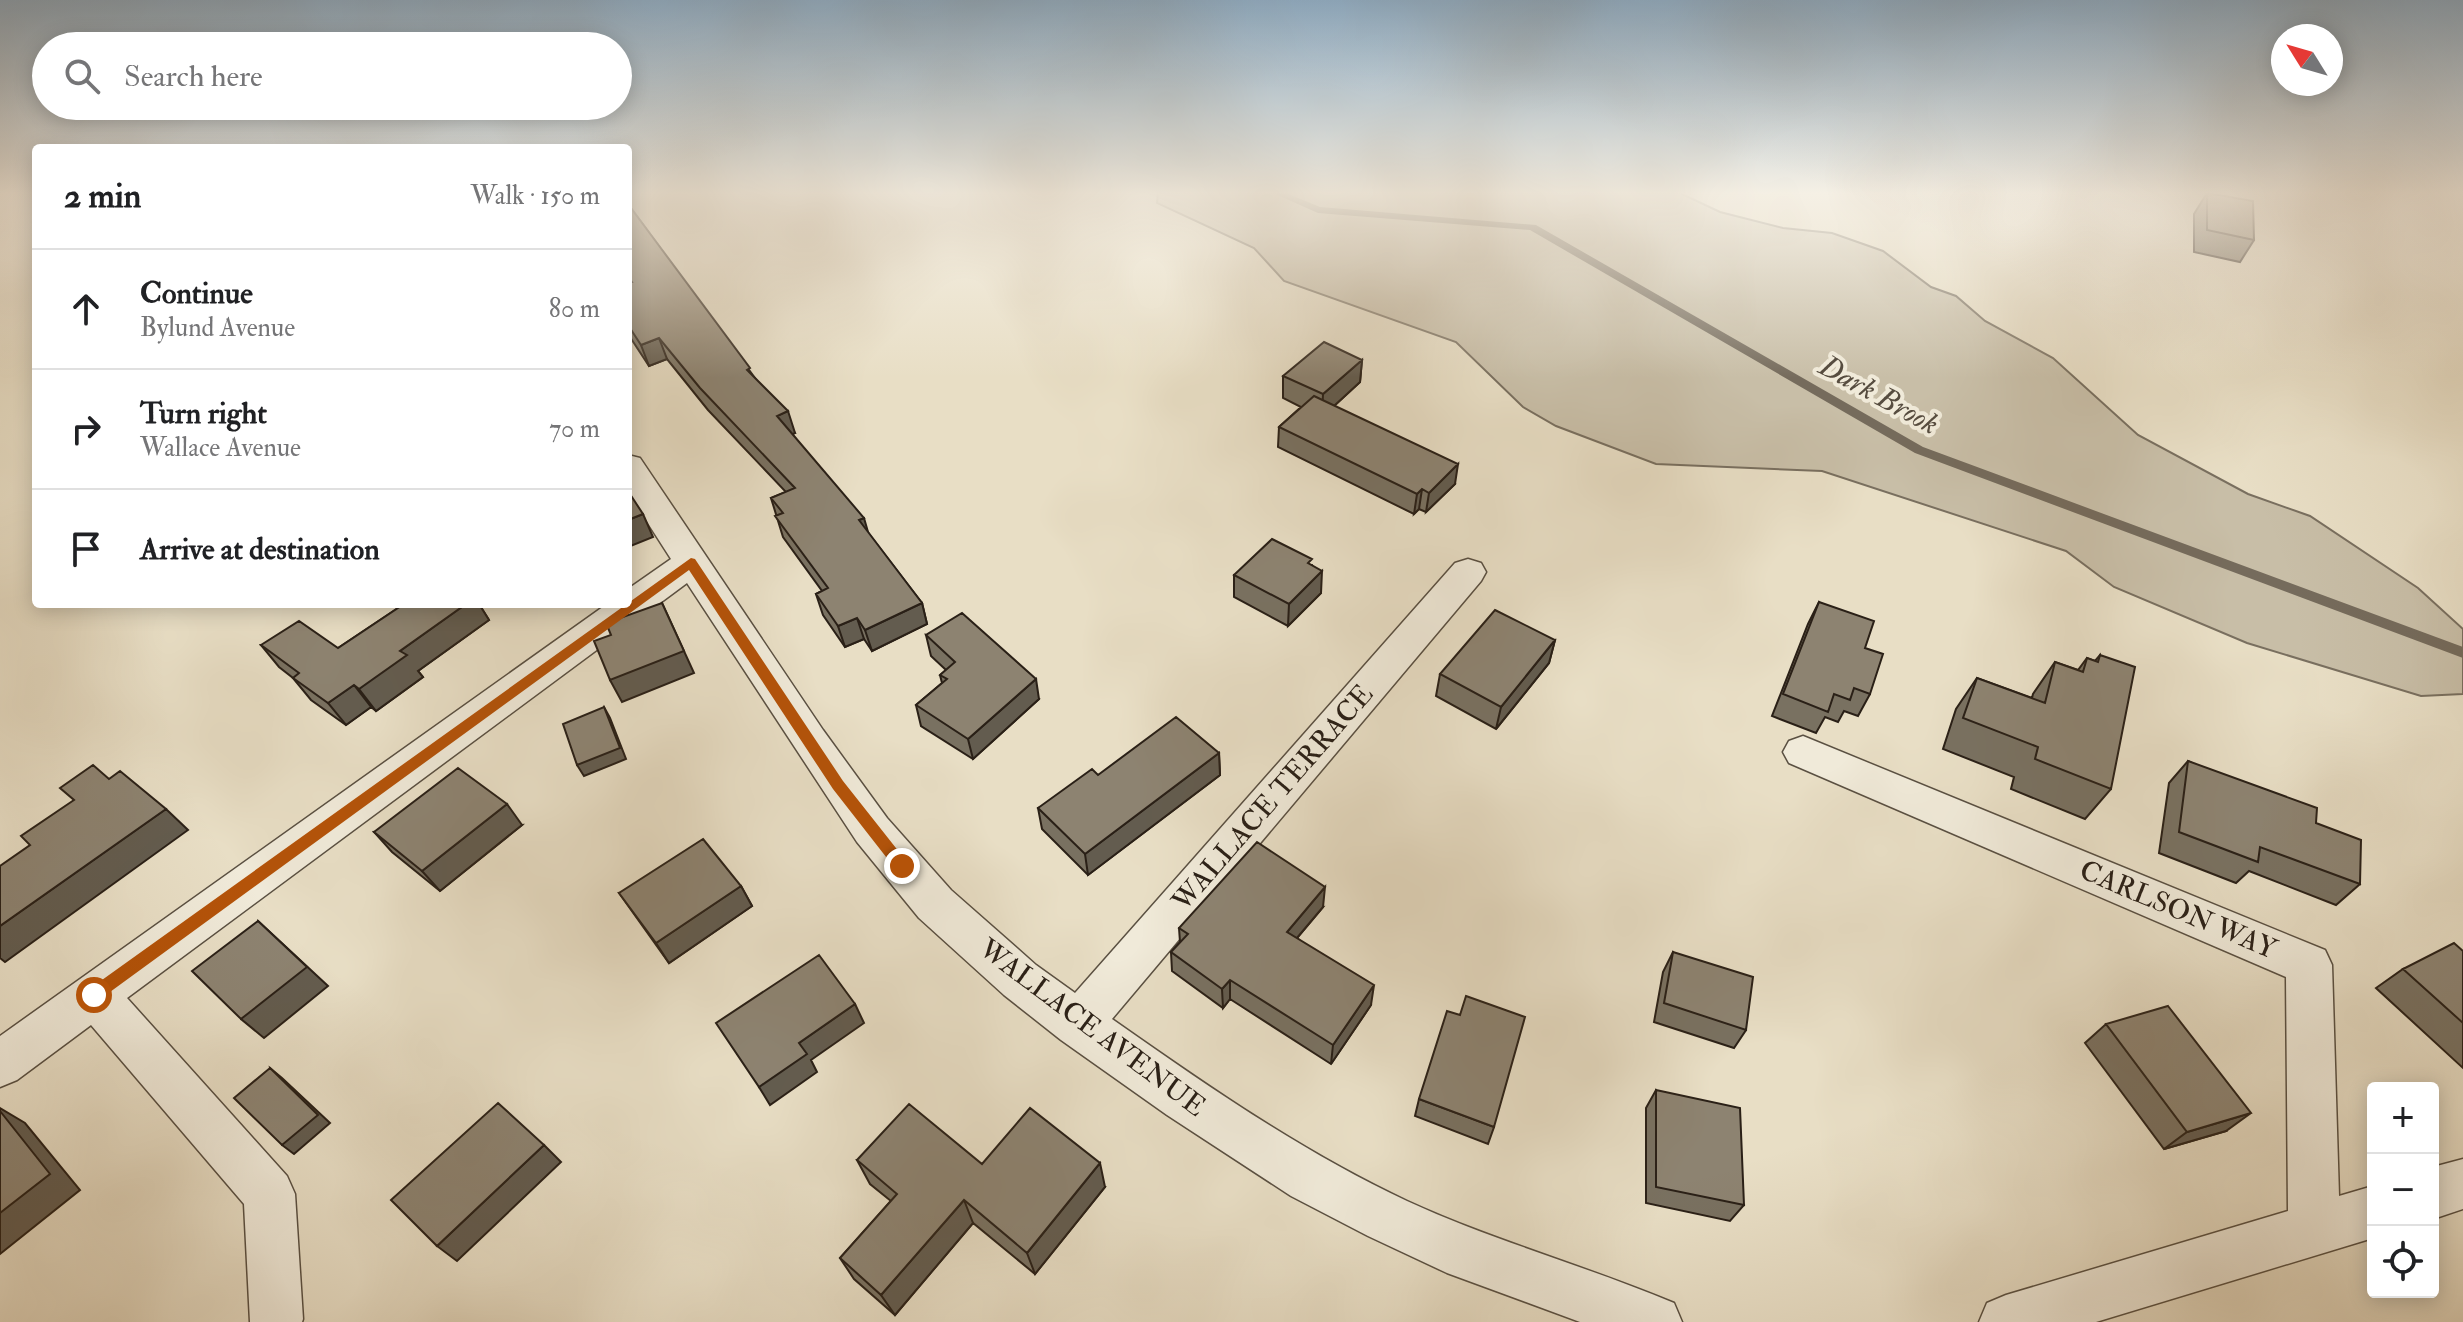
<!DOCTYPE html>
<meta charset="utf-8">
<style>
:root{--surface:#fff;--page:#f6f6f6;--text:#202124;--muted:#757577;--line:#e0e0e0}
body{margin:0;font-family:"IM FELL Double Pica",serif;background:var(--page);color:var(--text)}
.controls{position:absolute;right:24px;bottom:24px;display:grid;overflow:hidden;border-radius:8px;box-shadow:0 4px 20px #0003}
.controls button{width:72px;height:72px;display:grid;place-items:center;padding:0;border:0;border-bottom:2px solid var(--line);background:var(--surface);color:var(--text);font:40px sans-serif}
.compass{position:absolute;left:2271px;top:24px;width:72px;height:72px;border-radius:50%;background:var(--surface);box-shadow:0 4px 20px #0003;rotate:307deg}
.stop{position:absolute;width:24px;height:24px;margin:-18px;border:6px solid #b45309;border-radius:50%;background:#fff}
.stop.end{background:#b45309;border-color:#fff;box-shadow:0 2px 8px #0008}
.list{margin:0;padding:0;list-style:none}
h2{display:flex;justify-content:space-between;align-items:center;height:104px;margin:0;padding:0 32px;font-size:34px}
h2 small{font-size:26px;font-weight:400;color:var(--muted)}
.list li{display:grid;grid-template-columns:52px 1fr auto;gap:24px;align-items:center;box-sizing:border-box;height:120px;padding:0 32px;border-top:2px solid var(--line)}
.list b{display:block;font-size:30px;white-space:nowrap}
.list p{margin:0;font-size:26px;white-space:nowrap;color:var(--muted)}
.list em{font-size:26px;font-style:normal;color:var(--muted)}
.icon{flex:none;width:44px;height:44px;fill:none;stroke:currentColor;stroke-width:2;stroke-linecap:round;stroke-linejoin:round}
.map{position:relative;flex:none;width:2463px;height:1322px;overflow:hidden}
.search{position:absolute;background:var(--surface);box-shadow:0 4px 20px #0003;left:32px;top:32px;width:600px;height:88px;display:flex;align-items:center;gap:20px;box-sizing:border-box;padding:0 28px;border-radius:44px;color:var(--muted);font-size:30px}
.panel{position:absolute;background:var(--surface);box-shadow:0 4px 20px #0003;left:32px;top:144px;width:600px;height:464px;border-radius:8px}
.map>svg:first-child{display:block}
</style>
<div class="map">
<svg width="2463" height="1322" viewBox="0 0 2463 1322">
<rect width="100%" height="100%" fill="#e8dec5"/>
<filter id="stains"><feTurbulence type="fractalNoise" baseFrequency=".0025" numOctaves="4"/><feColorMatrix values="0 0 0 0 .2 0 0 0 0 .09 0 0 0 0 .02 0 0 0 .5 -.17"/></filter>
<radialGradient id="worn" r=".72"><stop offset=".6" stop-color="#630" stop-opacity="0"/><stop offset="1" stop-color="#630" stop-opacity=".3"/></radialGradient>
<path fill="#c8bea7" stroke="#796f5f" stroke-width="2" d="M1158,193H1680L1720,212L1783,228L1832,233L1883,251L1931,287L1956,296L1985,321L2053,358L2138,435L2248,494L2310,516L2418,588L2463,629V694L2421,696L2247,643L2114,587L2066,551L1822,471L1656,464L1556,426L1523,407L1456,342L1284,281L1254,248L1157,203Z"/>
<g fill="none" stroke-linecap="round" stroke-linejoin="round">
<path fill="#756b5c" fill-rule="evenodd" d="M1273,193H1286L1320,207L1536,225L1923,447L2463,647V658L1915,453L1530,230L1318,213Z"/>
<g stroke="#5a5042" stroke-width="3">
<path id="street" d="M628,455L640,458L823,730L887,818L951,890L1036,965L1075,993L1455,563L1468,559L1481,563L1486,572L1481,581L1112,1019C1206,1085 1302,1152 1407,1201C1494,1241 1586,1266 1674,1303L1682,1322H1580L1447,1273L1368,1236L1291,1196L1167,1115L1061,1040L1004,995L919,918L857,842L687,583L127,998L287,1176L295,1194L303,1319L302,1322H250L244,1204L91,1025L17,1080L0,1087V1036L607,604H628V589L671,559L628,492Z
M1803,736L2325,950L2332,965L2339,1196L2373,1186V1238L2096,1322H1979L1987,1303L2006,1295L2288,1211L2286,977L1789,763L1783,752L1789,741Z
M2463,1159V1209L2433,1219V1167Z"/>
</g>
<use href="#street" fill="#f0ead9" fill-rule="evenodd"/>
</g>
<path fill="#797161" stroke="#2a2017" stroke-width="2" d="M2207,193H2212L2254,240L2240,262L2194,252V214Z
M628,204L795,433L792,434L922,603L927,624L872,651L864,639L845,647L823,615L816,594L822,591L783,537L771,498L786,492L708,410L667,359L649,366L628,334Z
M1362,360L1360,382L1334,406L1455,484L1426,512L1419,509L1414,514L1278,447L1279,427L1301,407L1283,398V376Z
M1312,565L1321,593L1288,626L1234,597V575Z
M1819,602L1865,648L1870,694L1858,716L1844,711L1838,722L1825,717L1816,733L1772,716L1808,624Z
M404,604H479L489,620L418,671L423,677L376,711L371,707L346,725L311,700L293,678L279,667L261,645L338,648Z
M926,635L1039,699L973,759L921,726L916,705L942,683L940,675L946,670L931,656Z
M1555,640L1549,663L1496,729L1436,696L1440,674Z
M2100,655L2111,789L2085,819L2011,789L2014,777L1943,749L1956,709L1977,678L2032,698L2033,694L2055,662L2078,670L2087,658L2095,661Z
M1219,753L1220,775L1088,875L1042,829L1038,808Z
M2188,761L2316,823L2360,884L2336,905L2249,871L2236,883L2159,853L2169,783Z
M522,825L440,891L392,852L374,832Z
M741,886L752,906L669,963L619,893Z
M1323,907L1297,938L1371,1005L1331,1064L1230,999L1223,1008L1172,971L1171,952L1180,942L1179,928Z
M2463,951V1068L2376,988L2403,969Z
M1673,952L1746,1030L1734,1048L1654,1022L1663,972Z
M2106,1024L2226,1131L2164,1149L2085,1043Z
M1656,1090L1744,1205L1730,1221L1646,1203V1108Z
M1419,1099L1494,1127L1488,1144L1415,1116Z
M857,1160L982,1164L1105,1187L1035,1274L973,1223L895,1315L854,1279L840,1258L891,1201L870,1184Z"/>
<path fill="#635c4f" stroke="#2a2017" stroke-width="2" d="M659,338L667,359L649,366L641,345Z
M1362,360L1360,382L1322,417L1323,394Z
M788,411L795,433L784,438L777,416Z
M1458,464L1455,484L1426,512L1429,493Z
M1422,489L1419,509L1414,514L1417,494Z
M643,514L653,537L628,547V520Z
M864,518L870,539L859,520Z
M1322,571L1321,593L1288,626L1289,604Z
M662,603L694,673L622,702L610,680Z
M922,603L927,624L872,651L865,630Z
M466,604H479L489,620L418,671L423,677L376,711L359,689L400,651Z
M857,618L864,639L845,647L838,626Z
M1555,640L1549,663L1496,729L1501,707Z
M1036,679L1039,699L973,759L968,739Z
M354,685L371,707L346,725L328,703Z
M604,707L610,718L626,759L584,776L577,765Z
M1219,753L1220,775L1088,875L1085,854Z
M507,804L522,825L440,891L422,871Z
M166,809L188,830L5,962L0,958V926Z
M741,886L752,906L669,963L656,943Z
M1325,887L1323,907L1286,951L1287,932Z
M258,921L328,986L264,1038L241,1019Z
M1230,980V999L1223,1008L1222,989Z
M1374,985L1371,1005L1331,1064L1333,1045Z
M855,1004L864,1023L811,1060L817,1072L770,1105L759,1087L799,1043Z
M270,1068L282,1078L330,1123L294,1154L282,1145Z
M0,1108L25,1123L80,1190L0,1254Z
M2251,1113L2226,1131L2164,1149L2187,1132Z
M544,1145L561,1162L457,1261L437,1246Z
M1100,1163L1105,1187L1035,1274L1027,1253Z
M964,1200L973,1223L895,1315L881,1295Z"/>
<path fill="#8d8371" stroke="#2a2017" stroke-width="2" d="M2207,193L2253,201L2254,240L2207,230Z
M628,204L750,368L747,370L788,411L777,416L864,518L859,520L922,603L865,630L857,618L838,626L816,594L828,588L775,516L783,513L771,498L795,488L700,388L659,338L641,345L628,325V283L632,282L628,276Z
M1324,342L1362,360L1323,394L1283,376Z
M1314,396L1458,464L1429,493L1422,489L1417,494L1279,427Z
M628,491L643,514L628,520Z
M1272,539L1312,559L1308,563L1322,571L1289,604L1234,575Z
M1819,602L1874,621L1865,648L1883,654L1870,694L1854,688L1850,700L1834,694L1828,712L1783,694Z
M662,603L684,651L610,680L594,641L611,635L606,623Z
M404,604H466L400,651L407,655L359,689L354,685L328,703L293,678L299,673L261,645L299,621L338,648Z
M1495,610L1555,640L1501,707L1440,674Z
M962,613L1036,679L968,739L916,705L947,679L940,675L955,662L926,635Z
M2100,655L2135,667L2111,789L2035,759L2038,747L1963,718L1977,678L2045,703L2055,662L2083,672L2087,658L2098,662Z
M604,707L620,748L577,765L563,724Z
M1176,717L1219,753L1085,854L1038,808L1092,769L1098,775Z
M2188,761L2317,808L2316,823L2361,840L2360,884L2260,847L2258,862L2179,832Z
M93,765L109,779L120,771L166,809L0,926V866L30,845L21,836L74,800L60,788Z
M458,768L507,804L422,871L374,832Z
M703,839L741,886L656,943L619,893Z
M1257,842L1325,887L1287,932L1374,985L1333,1045L1230,980L1222,989L1171,952L1188,934L1179,928Z
M258,921L307,967L241,1019L192,971Z
M2454,943L2463,951V1023L2403,969Z
M1673,952L1753,977L1746,1030L1664,1003Z
M819,955L855,1004L799,1043L807,1054L759,1087L716,1023Z
M1466,996L1525,1017L1494,1127L1419,1099L1447,1011L1460,1015Z
M2168,1006L2251,1113L2187,1132L2106,1024Z
M270,1068L318,1115L282,1145L234,1098Z
M1656,1090L1740,1108L1744,1205L1656,1187Z
M498,1103L544,1145L437,1246L391,1200Z
M909,1104L982,1164L1030,1108L1100,1163L1027,1253L964,1200L881,1295L840,1258L897,1194L857,1160Z
M0,1111L50,1174L0,1213Z"/>
<linearGradient id="sky" x2="0" y2="1"><stop stop-color="#8eabc2"/><stop offset="0.51" stop-color="#f5f0e5"/><stop offset="1" stop-color="#f5f0e5" stop-opacity="0"/></linearGradient>
<rect width="2463" height="378" fill="url(#sky)"/>
<path fill="#b45309" d="M691,558L695,559L843,781L907,862V871H897L833,789L689,570L99,1000H88V990Z"/>
<g text-anchor="middle" dominant-baseline="central" stroke-width="8" stroke-linejoin="round" paint-order="stroke">
<g font-size="28" fill="#2a2017" stroke="#f0ead9">
<text transform="translate(1273 798) rotate(-49)">WALLACE TERRACE</text>
<text transform="translate(2178 910) rotate(23)">CARLSON WAY</text>
<text transform="translate(1092 1028) rotate(37)">WALLACE AVENUE</text>
</g>
<g font-size="30" font-style="italic" fill="#564c3f" stroke="#f0ead9">
<text transform="translate(1879 395) rotate(29)">Dark Brook</text>
</g>
</g>
<rect width="100%" height="100%" filter="url(#stains)"/>
<rect width="100%" height="100%" fill="url(#worn)"/>
</svg>
<div class="controls">
<button>+</button>
<button>−</button>
<button><svg class="icon" aria-label="locate" viewBox="0 0 24 24"><circle cx="12" cy="12" r="6"/><path d="M12 2v4M12 18v4M2 12h4M18 12h4"/></svg></button>
</div>
<svg class="compass" viewBox="-18 -18 36 36"><path d="M0-13l5 13h-10z" fill="#e53935"/><path d="M0 13l5-13h-10z" fill="#757577"/></svg>
<div class="stop" style="left:94px;top:995px"></div>
<div class="stop end" style="left:902px;top:866px"></div>
<div class="search"><svg class="icon" aria-label="search" viewBox="0 0 24 24"><circle cx="10" cy="10" r="6"/><path d="M15 15l6 6"/></svg>Search here</div>
<section class="panel">
<h2>2 min<small>Walk · 150 m</small></h2>
<ul class="list">
<li><svg class="icon" aria-label="ahead" viewBox="0 0 24 24"><path d="M12 20V5M6 11l6-6 6 6"/></svg><div><b>Continue</b><p>Bylund Avenue</p></div><em>80 m</em></li>
<li><svg class="icon" aria-label="right" viewBox="0 0 24 24"><path d="M7 20v-9h11M14 6l5 5-5 5"/></svg><div><b>Turn right</b><p>Wallace Avenue</p></div><em>70 m</em></li>
<li><svg class="icon" aria-label="arrive" viewBox="0 0 24 24"><path d="M6 21V4h12l-3 4 3 4H6"/></svg><div><b>Arrive at destination</b></div></li>
</ul>
</section>
</div>
